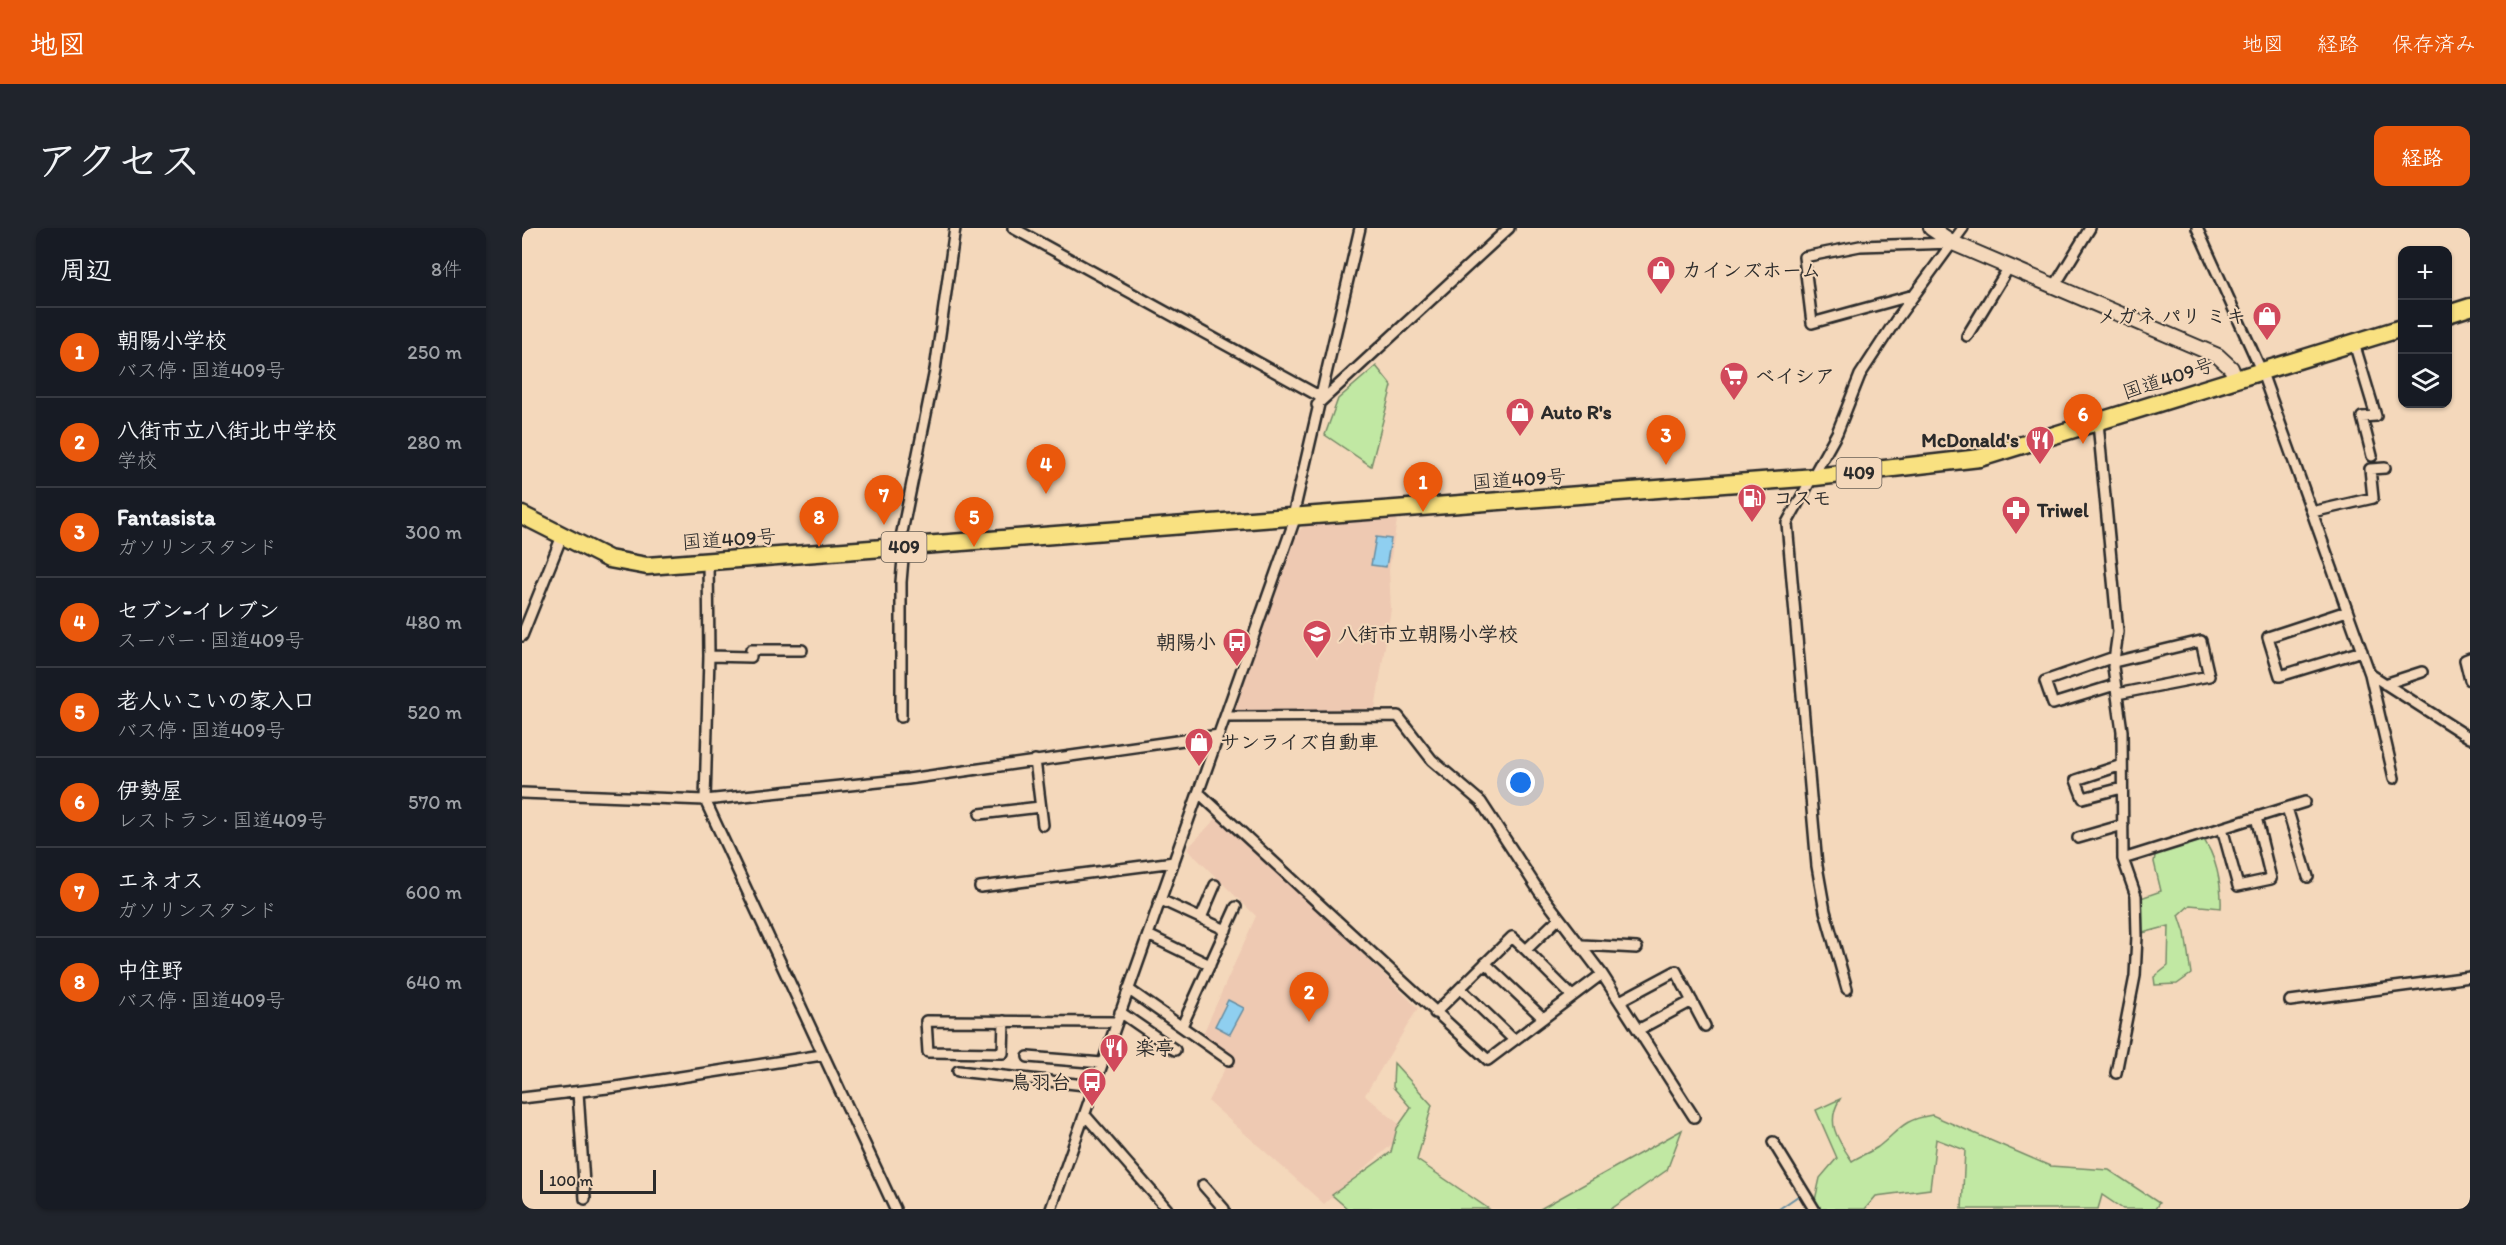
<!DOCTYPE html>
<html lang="ja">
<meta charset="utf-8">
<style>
:root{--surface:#171b24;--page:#20242c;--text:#f1f3f6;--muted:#9ea1a6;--line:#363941;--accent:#ea580c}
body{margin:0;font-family:Itim,"Klee One",sans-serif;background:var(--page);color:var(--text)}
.controls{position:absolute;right:18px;top:18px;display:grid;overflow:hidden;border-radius:12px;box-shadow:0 2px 4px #0004}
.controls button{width:54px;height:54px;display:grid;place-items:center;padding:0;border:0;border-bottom:2px solid var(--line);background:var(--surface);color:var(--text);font:30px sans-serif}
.scale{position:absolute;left:18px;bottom:15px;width:116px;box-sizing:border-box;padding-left:6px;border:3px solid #2b2b2b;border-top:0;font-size:16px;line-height:21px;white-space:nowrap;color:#2b2b2b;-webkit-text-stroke:4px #f4d8bb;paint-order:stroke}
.you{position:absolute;left:999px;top:555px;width:21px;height:21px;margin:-15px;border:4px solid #fff;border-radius:50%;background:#1a73e8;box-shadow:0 0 0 9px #1a73e833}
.badge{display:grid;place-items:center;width:39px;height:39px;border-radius:50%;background:var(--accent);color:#fff;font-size:20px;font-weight:700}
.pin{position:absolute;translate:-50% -50px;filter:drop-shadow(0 2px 3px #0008)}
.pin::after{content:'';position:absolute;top:32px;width:21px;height:18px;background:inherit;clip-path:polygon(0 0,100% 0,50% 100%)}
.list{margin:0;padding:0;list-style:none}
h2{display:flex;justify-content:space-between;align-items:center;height:78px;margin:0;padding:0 24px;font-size:26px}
h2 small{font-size:20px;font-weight:400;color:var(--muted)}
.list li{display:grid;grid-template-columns:39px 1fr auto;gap:18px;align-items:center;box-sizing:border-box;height:90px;padding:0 24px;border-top:2px solid var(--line)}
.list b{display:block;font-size:22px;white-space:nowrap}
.list p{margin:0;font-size:20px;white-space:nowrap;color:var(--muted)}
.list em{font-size:20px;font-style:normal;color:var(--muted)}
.icon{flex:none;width:33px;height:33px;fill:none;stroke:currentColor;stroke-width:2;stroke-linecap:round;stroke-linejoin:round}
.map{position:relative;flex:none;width:1948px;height:981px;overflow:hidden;border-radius:12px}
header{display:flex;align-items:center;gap:36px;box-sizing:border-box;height:84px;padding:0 30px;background:var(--accent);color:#fff}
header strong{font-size:28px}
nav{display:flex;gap:33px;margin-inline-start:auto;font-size:21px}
.intro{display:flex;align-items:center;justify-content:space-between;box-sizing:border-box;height:144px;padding:0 36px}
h1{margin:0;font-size:42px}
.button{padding:15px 27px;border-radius:12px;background:var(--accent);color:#fff;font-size:21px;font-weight:700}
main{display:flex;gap:36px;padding:0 36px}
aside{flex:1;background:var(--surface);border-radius:12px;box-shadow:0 2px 4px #0004}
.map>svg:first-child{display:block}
</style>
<header>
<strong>地図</strong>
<nav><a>地図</a><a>経路</a><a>保存済み</a></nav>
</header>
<div class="intro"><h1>アクセス</h1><a class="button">経路</a></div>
<main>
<aside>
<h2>周辺<small>8件</small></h2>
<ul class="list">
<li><span class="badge">1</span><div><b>朝陽小学校</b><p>バス停 · 国道409号</p></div><em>250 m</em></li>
<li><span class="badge">2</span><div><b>八街市立八街北中学校</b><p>学校</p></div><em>280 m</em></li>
<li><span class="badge">3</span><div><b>Fantasista</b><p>ガソリンスタンド</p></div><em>300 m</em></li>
<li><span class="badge">4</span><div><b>セブン-イレブン</b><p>スーパー · 国道409号</p></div><em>480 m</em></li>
<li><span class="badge">5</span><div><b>老人いこいの家入口</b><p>バス停 · 国道409号</p></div><em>520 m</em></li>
<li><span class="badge">6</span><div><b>伊勢屋</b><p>レストラン · 国道409号</p></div><em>570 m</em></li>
<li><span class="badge">7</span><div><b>エネオス</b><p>ガソリンスタンド</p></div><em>600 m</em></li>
<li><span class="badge">8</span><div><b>中住野</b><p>バス停 · 国道409号</p></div><em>640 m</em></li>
</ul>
</aside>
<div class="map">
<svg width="1948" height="981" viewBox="0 0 1948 981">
<rect width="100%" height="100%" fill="#f4d8bb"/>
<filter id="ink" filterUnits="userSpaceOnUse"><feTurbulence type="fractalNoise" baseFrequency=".0167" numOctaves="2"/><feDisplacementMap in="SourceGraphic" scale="12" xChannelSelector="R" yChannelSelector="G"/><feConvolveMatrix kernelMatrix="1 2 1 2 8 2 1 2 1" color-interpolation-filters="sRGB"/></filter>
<g filter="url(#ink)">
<path fill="#eec9b2" d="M876,286L867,342L869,381L853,481L710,484L773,306L788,293Z
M698,586L896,780L843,867L885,903L802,976L686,873L709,829L680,808L734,688L665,621Z"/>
<path fill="#c1e8a3" stroke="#768a67" stroke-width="1.5" d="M854,138L870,158L849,238L803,207L816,171Z
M1679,608C1694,626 1700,657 1699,680L1668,677L1657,687L1663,705L1669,746L1655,756L1633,757L1632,749L1646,738L1647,698L1617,706L1616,671L1639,663L1632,634L1634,622Z
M872,835L910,877L895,932L967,981H826L810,967L869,924L875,900L889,880L871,859Z
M1318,871C1303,895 1316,912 1330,933C1338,928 1348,924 1356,919C1378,902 1379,892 1410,887L1528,938L1587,942L1637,975L1633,981H1601L1580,967L1576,981H1440L1443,922L1414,911L1408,961L1354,968L1343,981H1291L1298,950L1315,930L1294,882Z
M1160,902L1145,942L1089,981H1018Z"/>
<path fill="#8fcff0" stroke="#678da1" stroke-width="1.5" d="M854,309L869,311L864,339L849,337Z
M706,772L722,780L708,806L693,798Z"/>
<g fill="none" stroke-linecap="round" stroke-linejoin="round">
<path stroke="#678da1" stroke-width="2" d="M1257,981L1279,966"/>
<g stroke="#2b2b2b" stroke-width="14">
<path id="street" d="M491,0L797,168
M1675,0L1739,142L1848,446L1872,550
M1532,59L1568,0
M1392,67L1290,95L1282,29L1338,18L1431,15
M1445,108L1487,39
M1832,115L1854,188L1840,189L1850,228
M795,177L987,0
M1576,195L1596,404L1591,439L1600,503L1601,631L1614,668L1615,708L1613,748L1594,845
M1790,284L1851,270L1848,241L1863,240
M771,288L838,0
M377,319L413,142L433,0
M186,333L187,428L183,572L373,981
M1825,383L1746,409L1758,448L1840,423
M0,408L40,308
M187,428L229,429V422H280
M1592,429L1523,453L1531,476L1593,457
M1948,430L1943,432L1948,452
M1592,434L1679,413L1687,448L1595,466
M1848,446L1948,510
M1863,456L1900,444
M379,489V354L382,319
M703,489L876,488L910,532L959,574L1017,663L1080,746L1172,889
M513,532L521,597
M1600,537L1554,552L1561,570L1600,560
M0,565L183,572L386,551L697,507
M677,565L966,832L1080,746
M1765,580L1786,649
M458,586L518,579
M1700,600L1716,658L1749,651L1734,589
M1556,610L1601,597
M1601,631L1783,574
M458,659L652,634
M639,672L704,702
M679,690L693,657
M626,707L688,737
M1060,717L1115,720
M1004,722L1050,768
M963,735L1021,790
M938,760L992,812
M606,761L707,832
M1325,761L1303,683L1295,638L1265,295L1315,205L1338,147L1374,92L1441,0
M1098,773L1154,743L1183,798
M1768,773L1948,749
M598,784L653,822
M913,785L990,709L1004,722L1037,690
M482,793L481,825L406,824L404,793L594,794
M660,798L714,679
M1116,802L1170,773
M506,829L580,835
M436,843L572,858
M56,864L63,971
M0,870L94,859L300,827
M563,887L645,981
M1251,914L1292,981
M681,957L702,981
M529,981L774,288"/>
</g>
<g stroke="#2b2b2b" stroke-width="18">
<path id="secondary" d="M1409,0L1431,15L1696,128L1709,140L1713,150"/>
</g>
<g stroke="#2b2b2b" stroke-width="21">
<path id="highway" d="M1926,86L1948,79
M0,287L87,331L125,338L1293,249L1458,230L1880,100"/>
</g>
<use href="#street" stroke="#f4d8bb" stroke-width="9"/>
<use href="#secondary" stroke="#f4d8bb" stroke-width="14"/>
<use href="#highway" stroke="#f9e181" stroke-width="16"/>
</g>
</g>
<defs>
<g id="shop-pin" transform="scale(1.5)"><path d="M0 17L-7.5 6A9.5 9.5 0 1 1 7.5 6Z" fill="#d1495b" stroke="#f4d8bb"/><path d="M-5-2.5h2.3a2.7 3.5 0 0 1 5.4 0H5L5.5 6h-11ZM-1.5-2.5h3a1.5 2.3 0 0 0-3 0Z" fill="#fff"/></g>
<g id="supermarket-pin" transform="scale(1.5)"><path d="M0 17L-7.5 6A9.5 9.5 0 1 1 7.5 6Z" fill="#d1495b" stroke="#f4d8bb"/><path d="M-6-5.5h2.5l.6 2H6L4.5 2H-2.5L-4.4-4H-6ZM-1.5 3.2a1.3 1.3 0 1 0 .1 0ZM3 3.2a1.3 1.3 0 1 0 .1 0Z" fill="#fff"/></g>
<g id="restaurant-pin" transform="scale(1.5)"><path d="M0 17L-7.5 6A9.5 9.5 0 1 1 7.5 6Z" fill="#d1495b" stroke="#f4d8bb"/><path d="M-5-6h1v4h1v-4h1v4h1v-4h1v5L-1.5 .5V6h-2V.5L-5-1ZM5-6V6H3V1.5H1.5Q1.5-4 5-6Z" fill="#fff"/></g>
<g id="fuel-pin" transform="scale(1.5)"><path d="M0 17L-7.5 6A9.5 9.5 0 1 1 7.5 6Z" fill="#d1495b" stroke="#f4d8bb"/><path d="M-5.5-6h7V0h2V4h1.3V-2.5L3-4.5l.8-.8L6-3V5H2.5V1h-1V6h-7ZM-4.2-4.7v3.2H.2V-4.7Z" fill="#fff"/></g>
<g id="pharmacy-pin" transform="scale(1.5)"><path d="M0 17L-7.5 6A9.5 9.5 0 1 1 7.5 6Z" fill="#d1495b" stroke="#f4d8bb"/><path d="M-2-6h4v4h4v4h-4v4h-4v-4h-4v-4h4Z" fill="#fff"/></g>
<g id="school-pin" transform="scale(1.5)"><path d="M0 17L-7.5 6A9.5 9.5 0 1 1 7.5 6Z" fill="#d1495b" stroke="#f4d8bb"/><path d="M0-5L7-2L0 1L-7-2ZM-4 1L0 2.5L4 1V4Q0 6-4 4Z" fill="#fff"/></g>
<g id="bus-pin" transform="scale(1.5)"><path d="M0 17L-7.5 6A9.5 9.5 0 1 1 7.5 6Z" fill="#d1495b" stroke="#f4d8bb"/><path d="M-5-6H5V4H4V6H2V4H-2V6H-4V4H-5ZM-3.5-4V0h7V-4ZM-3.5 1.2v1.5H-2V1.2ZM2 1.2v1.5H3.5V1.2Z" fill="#fff"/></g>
</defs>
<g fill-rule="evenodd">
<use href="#shop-pin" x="1139" y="42"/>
<use href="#shop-pin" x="1745" y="88"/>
<use href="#supermarket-pin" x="1212" y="148"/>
<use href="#shop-pin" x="998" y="184"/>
<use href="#restaurant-pin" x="1518" y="212"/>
<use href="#fuel-pin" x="1230" y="270"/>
<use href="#pharmacy-pin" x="1494" y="282"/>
<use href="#school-pin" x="795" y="406"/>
<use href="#bus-pin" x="715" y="414"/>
<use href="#shop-pin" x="677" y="514"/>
<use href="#restaurant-pin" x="592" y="820"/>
<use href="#bus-pin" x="570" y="854"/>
</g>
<g text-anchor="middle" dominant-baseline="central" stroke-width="4.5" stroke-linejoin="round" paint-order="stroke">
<g fill="#f4d8bb" stroke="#675f56" stroke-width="1.5">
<rect x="1314.5" y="230" width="45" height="30" rx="4.5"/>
<rect x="359.5" y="304" width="45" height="30" rx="4.5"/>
</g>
<g font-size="18" font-weight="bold" fill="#2b2b2b">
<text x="1337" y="245">409</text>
<text x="382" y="319">409</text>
</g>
<g font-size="20" font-weight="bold" fill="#2b2b2b" stroke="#f4d8bb" text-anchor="start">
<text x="1160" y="42">カインズホーム</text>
<text x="1724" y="88" text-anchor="end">メガネ パリ ミキ</text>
<text x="1233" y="148">ベイシア</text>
<text x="1019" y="184">Auto R's</text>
<text x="1497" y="212" text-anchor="end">McDonald's</text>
<text x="1251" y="270">コスモ</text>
<text x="1515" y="282">Triwel</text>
<text x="816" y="406">八街市立朝陽小学校</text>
<text x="694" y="414" text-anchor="end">朝陽小</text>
<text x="698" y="514">サンライズ自動車</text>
<text x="613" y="820">楽亭</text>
<text x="549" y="854" text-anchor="end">鳥羽台</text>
</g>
<g font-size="20" fill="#2b2b2b" stroke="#f4d8bb">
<text transform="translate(1646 150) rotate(-18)">国道409号</text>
<text transform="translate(997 251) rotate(-4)">国道409号</text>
<text transform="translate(207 311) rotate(-4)">国道409号</text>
</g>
</g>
</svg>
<div class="controls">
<button>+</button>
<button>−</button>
<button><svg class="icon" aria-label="layers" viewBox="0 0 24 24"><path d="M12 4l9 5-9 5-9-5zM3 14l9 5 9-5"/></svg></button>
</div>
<div class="scale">100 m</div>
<div class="you"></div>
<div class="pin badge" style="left:901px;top:284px">1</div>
<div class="pin badge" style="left:787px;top:794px">2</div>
<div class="pin badge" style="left:1144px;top:237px">3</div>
<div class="pin badge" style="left:524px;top:266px">4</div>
<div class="pin badge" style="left:452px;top:319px">5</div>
<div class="pin badge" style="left:1561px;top:216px">6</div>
<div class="pin badge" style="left:362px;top:297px">7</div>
<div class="pin badge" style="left:297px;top:319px">8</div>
</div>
</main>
